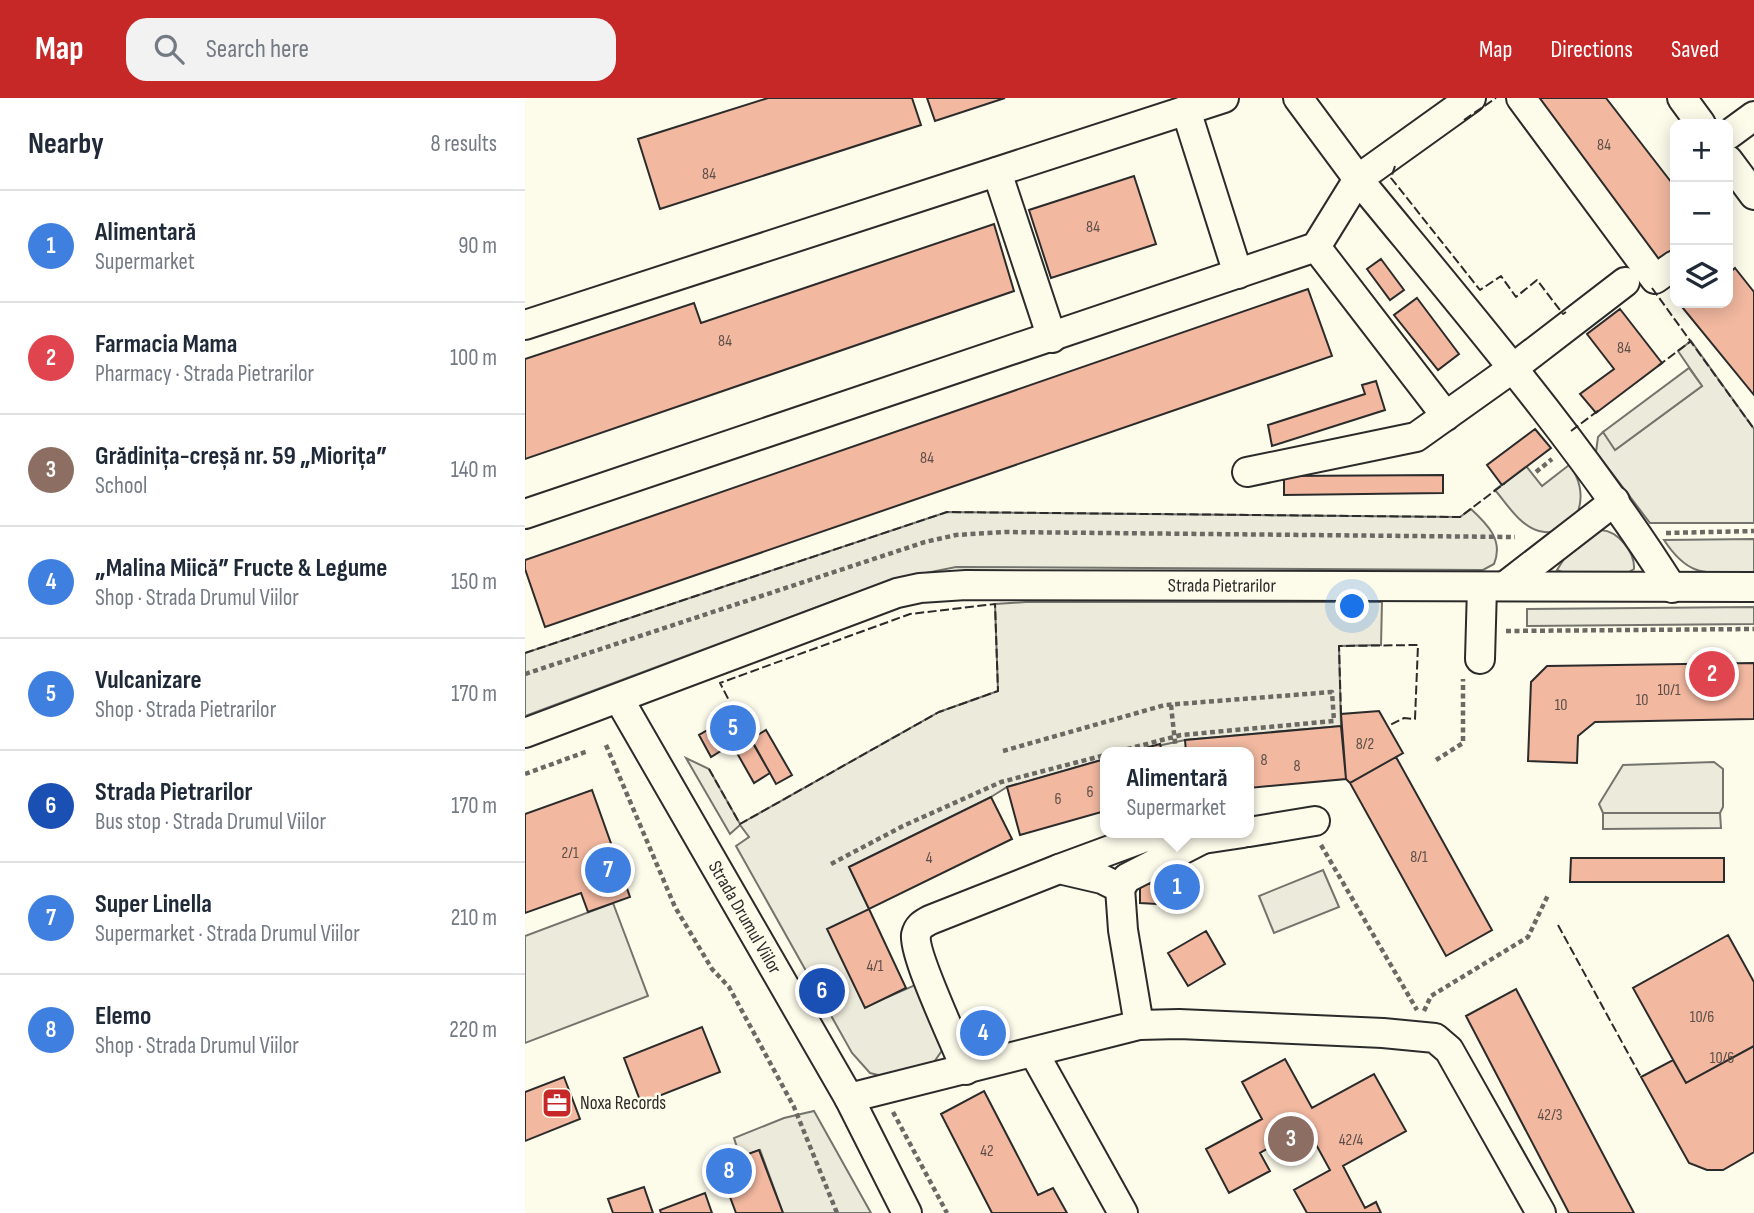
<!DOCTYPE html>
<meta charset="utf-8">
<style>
:root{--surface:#fff;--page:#f2f2f3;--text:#1f2937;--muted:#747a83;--line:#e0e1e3;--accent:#c62828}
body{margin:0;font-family:"Sofia Sans Condensed",sans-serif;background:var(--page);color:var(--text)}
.controls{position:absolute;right:21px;top:21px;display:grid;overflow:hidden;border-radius:14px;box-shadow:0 4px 18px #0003}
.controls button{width:63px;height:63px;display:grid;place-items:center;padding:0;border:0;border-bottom:2px solid var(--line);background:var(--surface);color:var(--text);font:35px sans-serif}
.you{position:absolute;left:828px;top:509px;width:24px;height:24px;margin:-18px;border:5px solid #fff;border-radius:50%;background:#1a73e8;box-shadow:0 0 0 10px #1a73e833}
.badge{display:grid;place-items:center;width:46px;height:46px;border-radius:50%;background:var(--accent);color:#fff;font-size:23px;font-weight:700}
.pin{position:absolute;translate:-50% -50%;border:4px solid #fff;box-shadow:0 2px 7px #0006}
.popup{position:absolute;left:575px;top:649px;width:154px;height:91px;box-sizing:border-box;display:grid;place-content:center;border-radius:14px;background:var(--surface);filter:drop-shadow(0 2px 5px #0005);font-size:23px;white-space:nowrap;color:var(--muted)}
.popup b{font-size:26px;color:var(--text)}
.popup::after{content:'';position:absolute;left:50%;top:100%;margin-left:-14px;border:14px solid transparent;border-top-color:var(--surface)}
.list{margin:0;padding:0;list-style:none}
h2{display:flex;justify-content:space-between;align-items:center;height:91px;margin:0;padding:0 28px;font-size:30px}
h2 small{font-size:23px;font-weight:400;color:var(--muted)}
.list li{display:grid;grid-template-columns:46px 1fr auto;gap:21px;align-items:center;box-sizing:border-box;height:112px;padding:0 28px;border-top:2px solid var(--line)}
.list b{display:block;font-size:26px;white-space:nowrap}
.list p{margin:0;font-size:23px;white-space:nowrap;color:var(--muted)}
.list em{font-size:23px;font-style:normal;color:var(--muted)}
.icon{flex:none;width:38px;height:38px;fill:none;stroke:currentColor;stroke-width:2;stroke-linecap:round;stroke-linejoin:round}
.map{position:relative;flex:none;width:1229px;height:1115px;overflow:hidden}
header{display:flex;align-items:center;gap:42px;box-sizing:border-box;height:98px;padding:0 35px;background:var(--accent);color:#fff}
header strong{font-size:33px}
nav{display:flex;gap:38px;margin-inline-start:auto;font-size:24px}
.search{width:490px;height:63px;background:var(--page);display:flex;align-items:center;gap:18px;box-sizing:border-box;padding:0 24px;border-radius:21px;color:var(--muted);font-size:26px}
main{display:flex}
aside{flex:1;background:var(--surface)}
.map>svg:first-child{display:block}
</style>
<header>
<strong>Map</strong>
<div class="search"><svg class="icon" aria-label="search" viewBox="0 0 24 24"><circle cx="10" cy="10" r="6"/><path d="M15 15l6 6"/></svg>Search here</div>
<nav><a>Map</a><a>Directions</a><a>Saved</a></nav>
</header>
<main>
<aside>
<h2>Nearby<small>8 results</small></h2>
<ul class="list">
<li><span class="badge" style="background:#3f7fe0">1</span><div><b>Alimentară</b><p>Supermarket</p></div><em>90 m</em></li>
<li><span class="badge" style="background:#e0444e">2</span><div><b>Farmacia Mama</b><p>Pharmacy · Strada Pietrarilor</p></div><em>100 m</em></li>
<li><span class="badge" style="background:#8d6e63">3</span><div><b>Grădinița-creșă nr. 59 „Miorița”</b><p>School</p></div><em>140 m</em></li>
<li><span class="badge" style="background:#3f7fe0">4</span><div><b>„Malina Miică” Fructe &amp; Legume</b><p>Shop · Strada Drumul Viilor</p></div><em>150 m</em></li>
<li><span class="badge" style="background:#3f7fe0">5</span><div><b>Vulcanizare</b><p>Shop · Strada Pietrarilor</p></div><em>170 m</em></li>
<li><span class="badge" style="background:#1a4fb4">6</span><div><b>Strada Pietrarilor</b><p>Bus stop · Strada Drumul Viilor</p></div><em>170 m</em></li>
<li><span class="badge" style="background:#3f7fe0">7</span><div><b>Super Linella</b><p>Supermarket · Strada Drumul Viilor</p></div><em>210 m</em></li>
<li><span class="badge" style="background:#3f7fe0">8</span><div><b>Elemo</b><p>Shop · Strada Drumul Viilor</p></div><em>220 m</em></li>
</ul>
</aside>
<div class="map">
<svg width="1229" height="1115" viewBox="0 0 1229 1115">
<rect width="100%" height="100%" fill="#fdfbea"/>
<path fill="#ecebdb" stroke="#74746e" stroke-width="2" d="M1166,243L1229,331V425H1125L1071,354L1073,339L1078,334L1091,351L1177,288L1153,253Z
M1044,367C1067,393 1055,443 1014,433C995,428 982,406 970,392L1001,368L1017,388Z
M946,411C962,426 979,442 969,466L958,472L431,469L391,477L316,500L0,618V555L422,414L935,419Z
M1076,432C1093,433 1110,454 1109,471L1102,475L1044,477L1032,472L1039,461Z
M1229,441V474C1184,474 1166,483 1139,442Z
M501,504H857L856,547L814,548L816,628L660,642L605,654H580V661L482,689L466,699L324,769L344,811L340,909L397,884L420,948L407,967L357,978L345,975L327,955L211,748L224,739L215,727L205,736L161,660L184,671L215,726L414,614L473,593L470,506Z
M1189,664L1198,671V709L1195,715H1078L1074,706L1098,667Z
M798,772L814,809L749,835L734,798Z
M289,1013L346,1115H258L235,1052L215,1059L209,1040L259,1020Z"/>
<path fill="#eceadb" stroke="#74746e" stroke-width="2" d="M1164,270L1177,288L1090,352L1078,334Z
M1229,509V526L1002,528V511Z
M1078,715H1195L1196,730L1078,731Z
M88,805L123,898L0,945V838Z"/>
<path fill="#f2b8a0" stroke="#2b2b2b" stroke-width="2" d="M243,0H387L396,27L135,111L113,41Z
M402,0H480L410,23Z
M1013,0H1081L1150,89V157L1135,170Z
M609,78L631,146L526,180L504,112Z
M469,126L489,193L0,361V261L169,205L176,225Z
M856,161L879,192L865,202L842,171Z
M1210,170L1229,194V297L1157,209L1163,205H1203V176Z
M783,191L807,258L20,529L0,471V462Z
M892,200L934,256L913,272L869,217Z
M1095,211L1137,265L1071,315L1055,296L1089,271L1062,236Z
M851,283L860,312L747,348L743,327L840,296L837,287Z
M1010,331L1026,350L977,387L962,367Z
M918,377V395L759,397V378Z
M1229,565V621L1070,624L1053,638L1052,665L1003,663L1006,584L1022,568Z
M854,613L878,655L825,685L821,681L816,616Z
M211,616L245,675L229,685L195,625Z
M195,625L207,646L186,659L174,637Z
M816,628L821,681L724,690V654H661L660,642Z
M241,632L267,677L251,686L226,641Z
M635,646L637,654H605Z
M871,659L967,832L921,858L825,685Z
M580,661V713L495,737L482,689Z
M67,692L105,799L63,814L56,795L0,815V716Z
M466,699L487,741L344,811L324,769Z
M1046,760H1199V784H1045Z
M659,782L661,796L646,798L644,784Z
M615,786H632V806L615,805Z
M344,811L381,890L340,910L302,831Z
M681,833L700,866L663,888L643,855Z
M1203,837L1229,884V948L1161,985L1108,890Z
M991,891L1109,1115H1044L941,918Z
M460,925L466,941L453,945L448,929Z
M177,929L195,974L116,1005L99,960Z
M1229,948V1054L1198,1072H1182L1164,1065L1116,979L1148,962L1161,985Z
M760,961L787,1010L849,976L881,1033L818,1068L840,1110L851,1104L856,1115H782L769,1092L805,1072L776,1019L743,1037L749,1047L735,1055L745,1073L704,1095L681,1051L737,1021L717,984Z
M39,979L55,1021L0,1043V994Z
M459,993L513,1097L528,1090L542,1115H467L416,1016Z
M234,1052L258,1115H211L193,1067Z
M119,1089L128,1115H88L83,1101Z
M180,1095L187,1115H136L135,1112Z"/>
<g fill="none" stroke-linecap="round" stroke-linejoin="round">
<g stroke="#2b2b2b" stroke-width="32">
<g id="minor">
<path d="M946,0L833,81C942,214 1055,345 1147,490"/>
<path d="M996,0L1130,181L1150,167"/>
<path d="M1157,0L1176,26"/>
<path d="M661,12L713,176"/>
<path d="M1203,37L1229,18"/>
<path d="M1203,62L1229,97"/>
<path d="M472,74L527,240"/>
<path d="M791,149L921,318"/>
<path d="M0,227L699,0"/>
<path d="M722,374L891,339L988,270L1100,184"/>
<path d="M0,416L791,149L833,81L773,0"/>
<path d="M980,488L1090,403"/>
<path d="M955,561L957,489"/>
<path id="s1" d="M94,601L324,1000L382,1115"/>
<path id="s2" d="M0,635L372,495L395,490L441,487L1229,489"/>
<path d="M724,734L790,723"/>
<path d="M534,771L618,740L654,736L678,741L718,735"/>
<path d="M595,790L602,780L678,741"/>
<path d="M509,955L598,1115"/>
<path d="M441,972C432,948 388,857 391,837C393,828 398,826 405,822L534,771L577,781L595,790L598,832L614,927"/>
<path d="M324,1000L614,927L654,926L858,935L910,940L924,952L1016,1115"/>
</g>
</g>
<path stroke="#6a6964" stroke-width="4.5" stroke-dasharray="5 3.5" stroke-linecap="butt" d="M1011,374L1027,361
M1141,435L1229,433
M981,533L1229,531
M0,576L400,444L431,437L480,434L990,439
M646,607L651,654
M81,647L150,809L187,871L204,889L269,1009L312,1115
M478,653L640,607L807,594L809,623L656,637L591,654
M911,662L938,645V581
M0,676L63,653
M796,747L892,912
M306,766L378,728L476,684L580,657
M899,913L906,898L1003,839L1023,797
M368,1014L422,1115"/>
<use href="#minor" stroke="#fdfbea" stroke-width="28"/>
<path stroke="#2b2b2b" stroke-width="2" stroke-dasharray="9 3.5" stroke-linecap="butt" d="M939,22L971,0
M870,68L866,80L955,192L976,178L991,199L1012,182L1038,216L1041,214
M1127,190L1229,331
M1133,268L1166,243
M1046,333L1074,312
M0,555L422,414L935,419L980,385
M816,616L814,548L893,547L890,621L879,620L863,628
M184,671L215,726L414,614L473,593L470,506L385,516L195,585L211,616
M1033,827L1116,979"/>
</g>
<defs>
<g id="office-square" transform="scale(1.575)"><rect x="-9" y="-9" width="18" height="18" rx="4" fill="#c62828" stroke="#fdfbea"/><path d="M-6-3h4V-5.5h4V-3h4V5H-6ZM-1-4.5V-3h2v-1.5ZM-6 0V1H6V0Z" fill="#fff"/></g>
</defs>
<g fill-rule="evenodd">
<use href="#office-square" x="32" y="1005"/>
</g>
<g text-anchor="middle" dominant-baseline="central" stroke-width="5" stroke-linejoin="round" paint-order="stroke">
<g font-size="16" fill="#5d4e48">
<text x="1079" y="47">84</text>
<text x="184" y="76">84</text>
<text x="568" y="129">84</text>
<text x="200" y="243">84</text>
<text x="1099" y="250">84</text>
<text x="402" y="360">84</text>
<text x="1144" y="592">10/1</text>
<text x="1117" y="602">10</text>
<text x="1036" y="607">10</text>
<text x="840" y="646">8/2</text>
<text x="739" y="662">8</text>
<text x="772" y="668">8</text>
<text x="565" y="694">6</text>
<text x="533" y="701">6</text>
<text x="45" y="755">2/1</text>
<text x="894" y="759">8/1</text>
<text x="404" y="760">4</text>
<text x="350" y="868">4/1</text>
<text x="1177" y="919">10/6</text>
<text x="1197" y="960">10/6</text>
<text x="1025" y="1017">42/3</text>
<text x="826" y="1042">42/4</text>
<text x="462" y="1053">42</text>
</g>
<g font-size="19" fill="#2b2b2b" stroke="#fdfbea">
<text stroke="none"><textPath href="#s2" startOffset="723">Strada Pietrarilor</textPath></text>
<text stroke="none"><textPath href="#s1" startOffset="252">Strada Drumul Viilor</textPath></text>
</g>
<g font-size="19" fill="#2b2b2b" stroke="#fdfbea" text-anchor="start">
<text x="55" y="1005">Noxa Records</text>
</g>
</g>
</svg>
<div class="controls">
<button>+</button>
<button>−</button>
<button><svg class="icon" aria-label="layers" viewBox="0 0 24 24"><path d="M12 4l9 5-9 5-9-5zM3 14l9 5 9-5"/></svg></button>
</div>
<div class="you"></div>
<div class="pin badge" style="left:652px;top:789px;background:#3f7fe0">1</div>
<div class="popup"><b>Alimentară</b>Supermarket</div>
<div class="pin badge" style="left:1187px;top:576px;background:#e0444e">2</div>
<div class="pin badge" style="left:766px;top:1041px;background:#8d6e63">3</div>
<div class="pin badge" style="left:458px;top:935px;background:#3f7fe0">4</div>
<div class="pin badge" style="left:208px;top:630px;background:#3f7fe0">5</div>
<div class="pin badge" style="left:297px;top:893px;background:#1a4fb4">6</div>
<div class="pin badge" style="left:83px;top:772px;background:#3f7fe0">7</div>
<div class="pin badge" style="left:204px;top:1073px;background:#3f7fe0">8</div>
</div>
</main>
